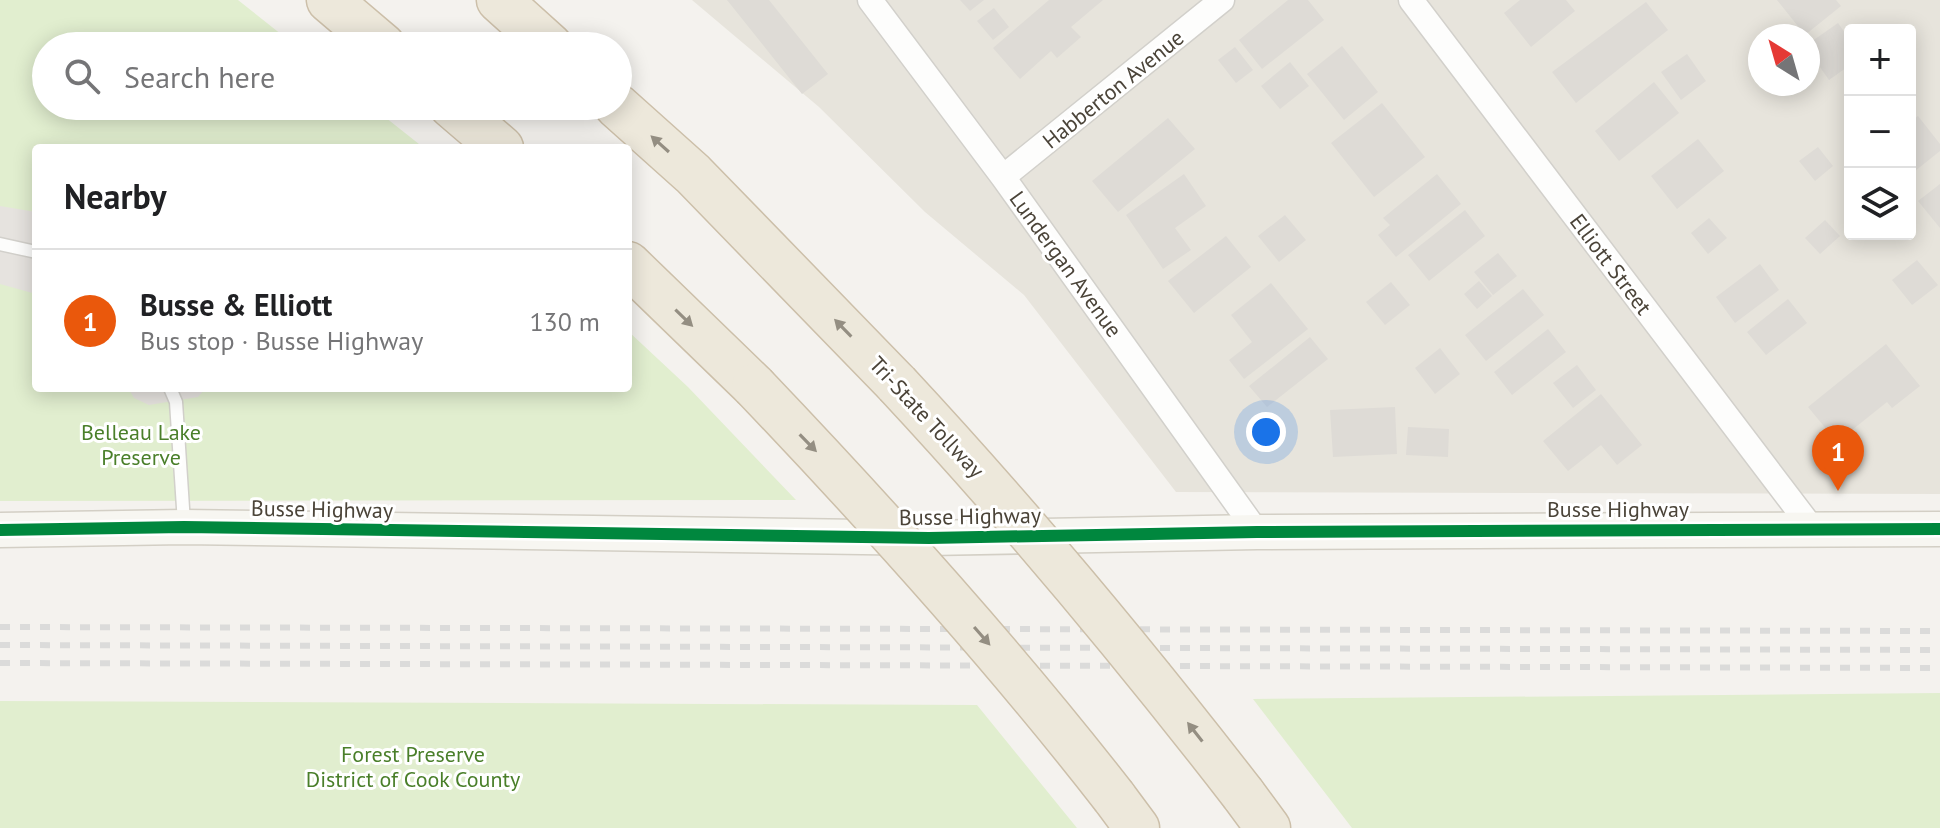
<!DOCTYPE html>
<meta charset="utf-8">
<style>
:root{--surface:#fff;--page:#f6f6f6;--text:#202124;--muted:#757577;--line:#e0e0e0;--accent:#ea580c}
body{margin:0;font-family:"PT Sans",sans-serif;background:var(--page);color:var(--text)}
.controls{position:absolute;right:24px;top:24px;display:grid;overflow:hidden;border-radius:8px;box-shadow:0 4px 20px #0003}
.controls button{width:72px;height:72px;display:grid;place-items:center;padding:0;border:0;border-bottom:2px solid var(--line);background:var(--surface);color:var(--text);font:40px sans-serif}
.compass{position:absolute;left:1748px;top:24px;width:72px;height:72px;border-radius:50%;background:var(--surface);box-shadow:0 4px 20px #0003;rotate:323deg}
.you{position:absolute;left:1266px;top:432px;width:28px;height:28px;margin:-20px;border:6px solid #fff;border-radius:50%;background:#1a73e8;box-shadow:0 0 0 12px #1a73e833}
.badge{display:grid;place-items:center;width:52px;height:52px;border-radius:50%;background:var(--accent);color:#fff;font-size:26px;font-weight:700}
.pin{position:absolute;translate:-50% -66px;filter:drop-shadow(0 2px 4px #0008)}
.pin::after{content:'';position:absolute;top:42px;width:28px;height:24px;background:inherit;clip-path:polygon(0 0,100% 0,50% 100%)}
.list{margin:0;padding:0;list-style:none}
h2{display:flex;justify-content:space-between;align-items:center;height:104px;margin:0;padding:0 32px;font-size:34px}
h2 small{font-size:26px;font-weight:400;color:var(--muted)}
.list li{display:grid;grid-template-columns:52px 1fr auto;gap:24px;align-items:center;box-sizing:border-box;height:144px;padding:0 32px;border-top:2px solid var(--line)}
.list b{display:block;font-size:30px;white-space:nowrap}
.list p{margin:0;font-size:26px;white-space:nowrap;color:var(--muted)}
.list em{font-size:26px;font-style:normal;color:var(--muted)}
.icon{flex:none;width:44px;height:44px;fill:none;stroke:currentColor;stroke-width:2;stroke-linecap:round;stroke-linejoin:round}
.map{position:relative;flex:none;width:1940px;height:828px;overflow:hidden}
.search{position:absolute;background:var(--surface);box-shadow:0 4px 20px #0003;left:32px;top:32px;width:600px;height:88px;display:flex;align-items:center;gap:20px;box-sizing:border-box;padding:0 28px;border-radius:44px;color:var(--muted);font-size:30px}
.panel{position:absolute;background:var(--surface);box-shadow:0 4px 20px #0003;left:32px;top:144px;width:600px;height:248px;border-radius:8px}
.map>svg:first-child{display:block}
</style>
<div class="map">
<svg width="1940" height="828" viewBox="0 0 1940 828">
<rect width="100%" height="100%" fill="#f4f2ee"/>
<path fill="#e7e4dc" fill-rule="evenodd" d="M692,0H1940V494L1176,492L1024,295L925,212L819,107ZM1850,30H1910V234H1850ZM1760,36H1808V84H1760Z"/>
<path fill="#e1eecf" d="M0,0H238L296,46H46V106H371L424,148H36V388H628V331L688,387L796,500L0,501Z
M1940,693V828H1352L1253,699Z
M0,701L977,705L1077,828H0Z"/>
<path fill="#e6e3df" d="M0,206L36,212V294L0,284Z
M128,388H206L198,397L149,405L134,398Z"/>
<path fill="#dedbd6" d="M727,0H769L828,74L802,94Z
M960,0H984L970,11Z
M1049,0H1103L1071,27L1081,37L1057,58L1051,51L1020,79L993,48Z
M1288,0H1308L1324,20L1262,69L1239,40Z
M1520,0H1566L1575,11L1531,47L1504,13Z
M1777,0H1836L1841,6L1805,35Z
M1646,2L1668,30L1576,103L1552,72Z
M994,8L1009,27L993,40L977,21Z
M1838,23L1850,40V65L1829,80L1808,50V44Z
M1342,46L1378,92L1344,120L1307,74Z
M1235,47L1253,70L1236,83L1218,60Z
M1687,54L1706,81L1681,100L1661,72Z
M1290,62L1309,86L1280,109L1261,86Z
M1654,82L1679,113L1619,161L1595,131Z
M1382,103L1425,157L1374,197L1331,143Z
M1918,116L1940,144V151L1910,175V122Z
M1168,118L1195,149L1118,212L1092,181Z
M1698,139L1724,171L1677,209L1651,176Z
M1818,147L1833,166L1815,181L1799,161Z
M1184,174L1206,206L1175,228L1191,250L1163,269L1126,215Z
M1437,174L1461,204L1396,257L1378,235L1390,225L1383,218Z
M1940,184V228L1918,201Z
M1465,210L1485,236L1429,281L1408,255Z
M1285,215L1306,240L1279,262L1258,236Z
M1709,218L1727,238L1708,254L1691,233Z
M1825,220L1840,236L1820,254L1805,238Z
M1226,236L1251,267L1194,313L1168,281Z
M1498,253L1517,276L1493,295L1474,272Z
M1917,260L1938,285L1912,305L1892,280Z
M1760,264L1779,290L1735,323L1716,297Z
M1479,281L1492,296L1477,309L1464,294Z
M1391,282L1410,305L1385,325L1366,302Z
M1271,283L1308,329L1244,379L1229,360L1252,342L1231,315Z
M1523,289L1544,315L1486,361L1465,335Z
M1788,299L1807,323L1766,355L1747,332Z
M1548,329L1566,352L1512,395L1494,372Z
M1310,337L1328,359L1267,407L1249,386Z
M1886,344L1920,386L1892,408L1887,402L1837,442L1808,407Z
M1440,348L1460,374L1435,394L1415,368Z
M1577,365L1596,390L1573,408L1553,383Z
M1601,394L1642,445L1617,465L1601,445L1568,471L1543,441Z
M1395,407L1397,454L1333,457L1330,410Z
M1408,427L1449,429L1448,457L1406,455Z"/>
<g fill="none" stroke-linecap="round" stroke-linejoin="round">
<g stroke="#d2d0cb" stroke-width="15">
<path id="service" d="M0,244L36,252
M170,388L176,402L184,523"/>
</g>
<g stroke="#d2d0cb" stroke-width="27">
<path id="minor" d="M870,0L1003,177L1257,532
M1411,0L1811,527
M1003,177L1222,0"/>
</g>
<g stroke="#d3cfc5" stroke-width="37">
<path id="secondary" d="M0,530L184,527L929,538L1257,532L1940,529"/>
</g>
<g stroke="#ccbfa9" stroke-width="47">
<path id="motorway" d="M329,0L383,46
M499,0L550,46
M452,106L501,148
M617,106L693,174L897,384
M628,264L754,386
M1243,794L1268,828
M1114,797L1137,828"/>
</g>
<use href="#service" stroke="#fdfdfc" stroke-width="12"/>
<use href="#minor" stroke="#fdfdfc" stroke-width="24"/>
<use href="#secondary" stroke="#f7f6f1" stroke-width="34"/>
<use href="#motorway" stroke="#ede8db" stroke-width="44"/>
<path stroke="#dbdbda" stroke-width="6" stroke-dasharray="10 10" stroke-linecap="butt" d="M0,627L1940,631
M0,645L1940,650
M0,663L1940,668"/>
<g stroke="#ccbfa9" stroke-width="47" stroke-linecap="butt">
<path id="motorway-bridge" d="M897,384C1019,515 1133,652 1243,794
M754,386C880,518 1002,653 1114,797"/>
</g>
<use href="#motorway-bridge" stroke="#ede8db" stroke-width="44"/>
<g stroke="#fff" stroke-width="17">
<path id="cycleway" d="M0,530L184,527L929,538L1257,532L1940,529"/>
</g>
<use href="#cycleway" stroke="#00873e" stroke-width="12"/>
</g>
<defs><path id="oneway-solid" d="M-6-.8H1V-3.2L6.5 0L1 3.2V.8H-6Z" transform="scale(2)"/></defs>
<g fill="#948e82">
<use href="#oneway-solid" transform="translate(660 144) rotate(-138)"/>
<use href="#oneway-solid" transform="translate(684 318) rotate(44)"/>
<use href="#oneway-solid" transform="translate(843 328) rotate(-134)"/>
<use href="#oneway-solid" transform="translate(808 443) rotate(46)"/>
<use href="#oneway-solid" transform="translate(982 636) rotate(49)"/>
<use href="#oneway-solid" transform="translate(1195 732) rotate(-128)"/>
</g>
<g text-anchor="middle" dominant-baseline="central" stroke-width="6" stroke-linejoin="round" paint-order="stroke">
<g font-size="22" fill="#4b4439" stroke="#fff">
<text transform="translate(1113 89) rotate(-39)">Habberton Avenue</text>
<text transform="translate(1066 264) rotate(54)">Lundergan Avenue</text>
<text transform="translate(1611 264) rotate(53)">Elliott Street</text>
<text transform="translate(927 417) rotate(47)">Tri-State Tollway</text>
<text transform="translate(322 509) rotate(1)">Busse Highway</text>
<text x="1618" y="509">Busse Highway</text>
<text transform="translate(970 516) rotate(-1)">Busse Highway</text>
</g>
<g font-size="22" fill="#4a7f2a" stroke="#fff">
<text x="141" y="432">Belleau Lake<tspan x="141" dy="25">Preserve</tspan></text>
<text x="413" y="754">Forest Preserve<tspan x="413" dy="25">District of Cook County</tspan></text>
</g>
</g>
</svg>
<div class="controls">
<button>+</button>
<button>−</button>
<button><svg class="icon" aria-label="layers" viewBox="0 0 24 24"><path d="M12 4l9 5-9 5-9-5zM3 14l9 5 9-5"/></svg></button>
</div>
<svg class="compass" viewBox="-18 -18 36 36"><path d="M0-13l5 13h-10z" fill="#e53935"/><path d="M0 13l5-13h-10z" fill="#757577"/></svg>
<div class="you"></div>
<div class="pin badge" style="left:1838px;top:491px">1</div>
<div class="search"><svg class="icon" aria-label="search" viewBox="0 0 24 24"><circle cx="10" cy="10" r="6"/><path d="M15 15l6 6"/></svg>Search here</div>
<section class="panel">
<h2>Nearby<small></small></h2>
<ul class="list">
<li><span class="badge">1</span><div><b>Busse &amp; Elliott</b><p>Bus stop · Busse Highway</p></div><em>130 m</em></li>
</ul>
</section>
</div>
